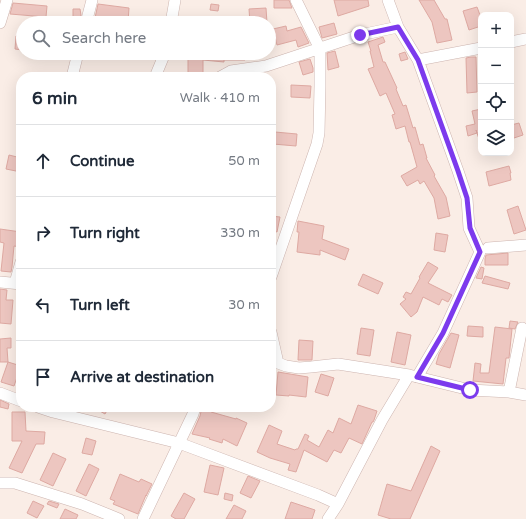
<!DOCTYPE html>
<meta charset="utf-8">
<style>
:root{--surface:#fff;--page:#f6f6f7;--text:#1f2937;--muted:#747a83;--line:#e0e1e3}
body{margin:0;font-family:"Varela Round",sans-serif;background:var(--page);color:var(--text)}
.controls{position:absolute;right:12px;top:12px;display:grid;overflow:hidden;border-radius:8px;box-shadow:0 4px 16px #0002}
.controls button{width:36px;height:36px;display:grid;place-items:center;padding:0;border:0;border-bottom:1px solid var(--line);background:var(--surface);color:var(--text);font:20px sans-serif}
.stop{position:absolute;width:12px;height:12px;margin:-9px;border:3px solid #7c3aed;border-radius:50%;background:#fff}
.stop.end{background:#7c3aed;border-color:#fff;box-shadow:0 1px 4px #0008}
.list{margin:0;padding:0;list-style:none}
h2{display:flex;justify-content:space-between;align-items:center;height:52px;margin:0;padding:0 16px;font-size:17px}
h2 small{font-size:13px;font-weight:400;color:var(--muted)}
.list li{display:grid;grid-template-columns:26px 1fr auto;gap:12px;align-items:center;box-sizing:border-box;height:72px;padding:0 16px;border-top:1px solid var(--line)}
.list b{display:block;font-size:15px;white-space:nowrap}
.list em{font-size:13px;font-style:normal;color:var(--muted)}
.icon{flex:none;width:22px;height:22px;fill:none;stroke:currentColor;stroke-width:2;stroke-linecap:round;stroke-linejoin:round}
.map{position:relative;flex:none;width:526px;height:519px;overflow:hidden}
.search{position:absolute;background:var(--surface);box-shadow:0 4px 16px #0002;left:16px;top:16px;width:260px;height:44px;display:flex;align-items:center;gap:10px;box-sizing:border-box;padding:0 14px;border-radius:22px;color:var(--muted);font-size:15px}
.panel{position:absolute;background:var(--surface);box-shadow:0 4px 16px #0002;left:16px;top:72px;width:260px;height:340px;border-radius:16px}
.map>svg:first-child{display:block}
</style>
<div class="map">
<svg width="526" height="519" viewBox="0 0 526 519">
<rect width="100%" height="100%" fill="#faede6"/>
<path fill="#edc6c0" stroke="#dea9a2" d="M274,0H289L292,8H274Z
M334,0H368L369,6L338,16Z
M419,0H434L445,19H447L452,40L437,43L432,22Z
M13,3L47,6L46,17L10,14Z
M98,4L129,8L128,22L95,18Z
M211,4L219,5L218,11L210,10Z
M477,7L480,15L481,14V26L469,30L463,11Z
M266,8L267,23H250L249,9Z
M73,9H80L81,15L79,23H73Z
M334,23L337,34L322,38L319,27Z
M286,26L287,31L301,27L309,43L298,47L296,40L277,45L273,29Z
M16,36L23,37L22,50L15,49Z
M383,37L385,42L378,45L383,62H385L397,88L396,89L403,106L406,105L413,128L415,127L420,145L423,144L427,158H426L435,175L434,176L446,197L450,216L438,219L434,198L424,181L420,184L418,180L407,186L401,176L417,167L410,142H409L405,126L396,129L392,115L395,114L386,93L380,96L368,69L374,67L370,51H371L368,42Z
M335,51L339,67L328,70L327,53Z
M405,52L408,59L401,61L399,54Z
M188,53H245V60H224V62L203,60V77H188Z
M471,57H476L477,92L467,93L466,58Z
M310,59L313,68V72L303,75L299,62Z
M291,85L311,86L310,98L291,97Z
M481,109V139H479L476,130L477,133L468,136L466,126L475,124L472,111Z
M519,123L523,135L511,139V125Z
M275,132L297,134L296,146L273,144Z
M9,155L21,158V172L6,169Z
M509,166L511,173H510L511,180L489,186L486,172Z
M518,206L526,230L514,234L507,210Z
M271,216L280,217L277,232L271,230Z
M298,221L324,226L322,239L349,249L345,260L320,250V255L297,252L299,232H297Z
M0,229L21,232V247L14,246L12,267L11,272L1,271L4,243L0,242Z
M436,233L448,235L445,252L434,250Z
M508,253V265H485V259L486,255Z
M428,262L438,268L428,283L452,295L448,302L442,299L439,305L423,297L417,312L411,317L400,304L406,299L403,297L406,292L411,294L420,278L419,277Z
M481,267L484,268L482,279L476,278Z
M363,274L383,283L378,294L358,285Z
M485,276L510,283L508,289L482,283Z
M0,289L7,290L6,300H13L11,324L0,323Z
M510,321L518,322L515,329L509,328Z
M468,326L483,327V337L467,336Z
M495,327L512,329L509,358H506L503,384L473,381L475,363L481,364L480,373H489Z
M361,328L374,330L370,356L357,354Z
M397,332L411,335L405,365L391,362Z
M451,333L459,335L450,368L436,364L439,354Z
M11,338V348H7L8,362H0V339Z
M299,340L313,341L312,360H298Z
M8,362L21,366L14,386L1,382Z
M278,372L308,377L306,397L289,395V396L276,395Z
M321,374L334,378L328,396L315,392Z
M0,400L9,404L8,409L0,407Z
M358,405L377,411L374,420L373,422H372L362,444L349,438L341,453L334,450L327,462L304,450L296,472L288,470L290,464L270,458L257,452L269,425L282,431L277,444L295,450L296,449H298L305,434L309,436L307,440L319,447L328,430L333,433L339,418L351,424Z
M93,407H109L105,414Z
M202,407H212L211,412L236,419V418L247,423L237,446L223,439L222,443L209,439L210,438L192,434L200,416Z
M12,412H25L26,431L45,432L44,444H36L22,473L9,468L22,441H12Z
M86,438L96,441L92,455L82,453Z
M431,446L440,451L410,519H391L378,515L387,484L411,491Z
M53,453L66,459L53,486L40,480Z
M89,464L99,469L86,496L76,491Z
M210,465L224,468L218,495L204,492Z
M120,474L139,482L141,479L152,484L146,496V495L138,514L113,504L115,501L110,499Z
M248,476L260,481L251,498L240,493Z
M184,493L195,499L184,519H176L171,516Z
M225,493L233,495L232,501L224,499Z
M33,501L44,506L37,518L27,513Z
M49,501L59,504L57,508L47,504Z
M291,502L315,510L312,519H285Z
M234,505L246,511L242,519H226Z
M65,509L78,515L76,519H60Z"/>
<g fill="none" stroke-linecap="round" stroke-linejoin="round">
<g stroke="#cdb5b0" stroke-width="12">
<path id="minor" d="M388,0L398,27L418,60
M0,23L7,0
M86,23L92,0
M171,23L175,0
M511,42L526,39
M231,71L266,66L360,35L398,27
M72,77L78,53
M155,77L165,53
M220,77L231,71L230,77
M488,248L526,245
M271,277L317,144L319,133L320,86V49L296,0
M0,282L21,284
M15,283L21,262
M271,332L278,363L286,366L299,368L311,367L338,364L409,375L470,390L509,392L526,395
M417,377L443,333L480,252L469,228L467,198L458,171L418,60L481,48
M509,392L522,328
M0,393L21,401
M38,407L53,412L179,443L318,495L338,504
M0,483H15L82,504L119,519
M143,519L193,414L195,407
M328,519L338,504L382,420L409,375"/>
</g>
<use href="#minor" stroke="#fff" stroke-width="11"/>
</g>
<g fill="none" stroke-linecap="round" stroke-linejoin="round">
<path stroke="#7c3aed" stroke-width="5" d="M360,35L398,27L418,60L458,171L467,198L470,228L480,252L443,333L417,377L470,390"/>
</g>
</svg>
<div class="controls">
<button>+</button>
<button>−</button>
<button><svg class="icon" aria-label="locate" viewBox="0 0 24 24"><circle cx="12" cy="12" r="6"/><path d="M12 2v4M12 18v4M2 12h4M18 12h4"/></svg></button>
<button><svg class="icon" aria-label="layers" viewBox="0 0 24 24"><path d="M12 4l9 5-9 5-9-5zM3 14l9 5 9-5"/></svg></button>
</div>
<div class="stop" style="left:470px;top:390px"></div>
<div class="stop end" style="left:360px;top:35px"></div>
<div class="search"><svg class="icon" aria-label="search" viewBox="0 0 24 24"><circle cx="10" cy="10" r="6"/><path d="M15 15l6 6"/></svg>Search here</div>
<section class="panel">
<h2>6 min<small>Walk · 410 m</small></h2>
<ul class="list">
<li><svg class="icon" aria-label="ahead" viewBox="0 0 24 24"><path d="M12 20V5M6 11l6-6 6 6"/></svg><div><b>Continue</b></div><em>50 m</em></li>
<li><svg class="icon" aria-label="right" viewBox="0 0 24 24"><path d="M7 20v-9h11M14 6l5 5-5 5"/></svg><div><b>Turn right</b></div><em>330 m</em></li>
<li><svg class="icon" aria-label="left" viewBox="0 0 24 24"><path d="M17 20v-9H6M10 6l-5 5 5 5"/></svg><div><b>Turn left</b></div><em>30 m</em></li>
<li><svg class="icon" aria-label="arrive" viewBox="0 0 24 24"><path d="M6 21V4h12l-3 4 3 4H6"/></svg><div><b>Arrive at destination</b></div></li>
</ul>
</section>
</div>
